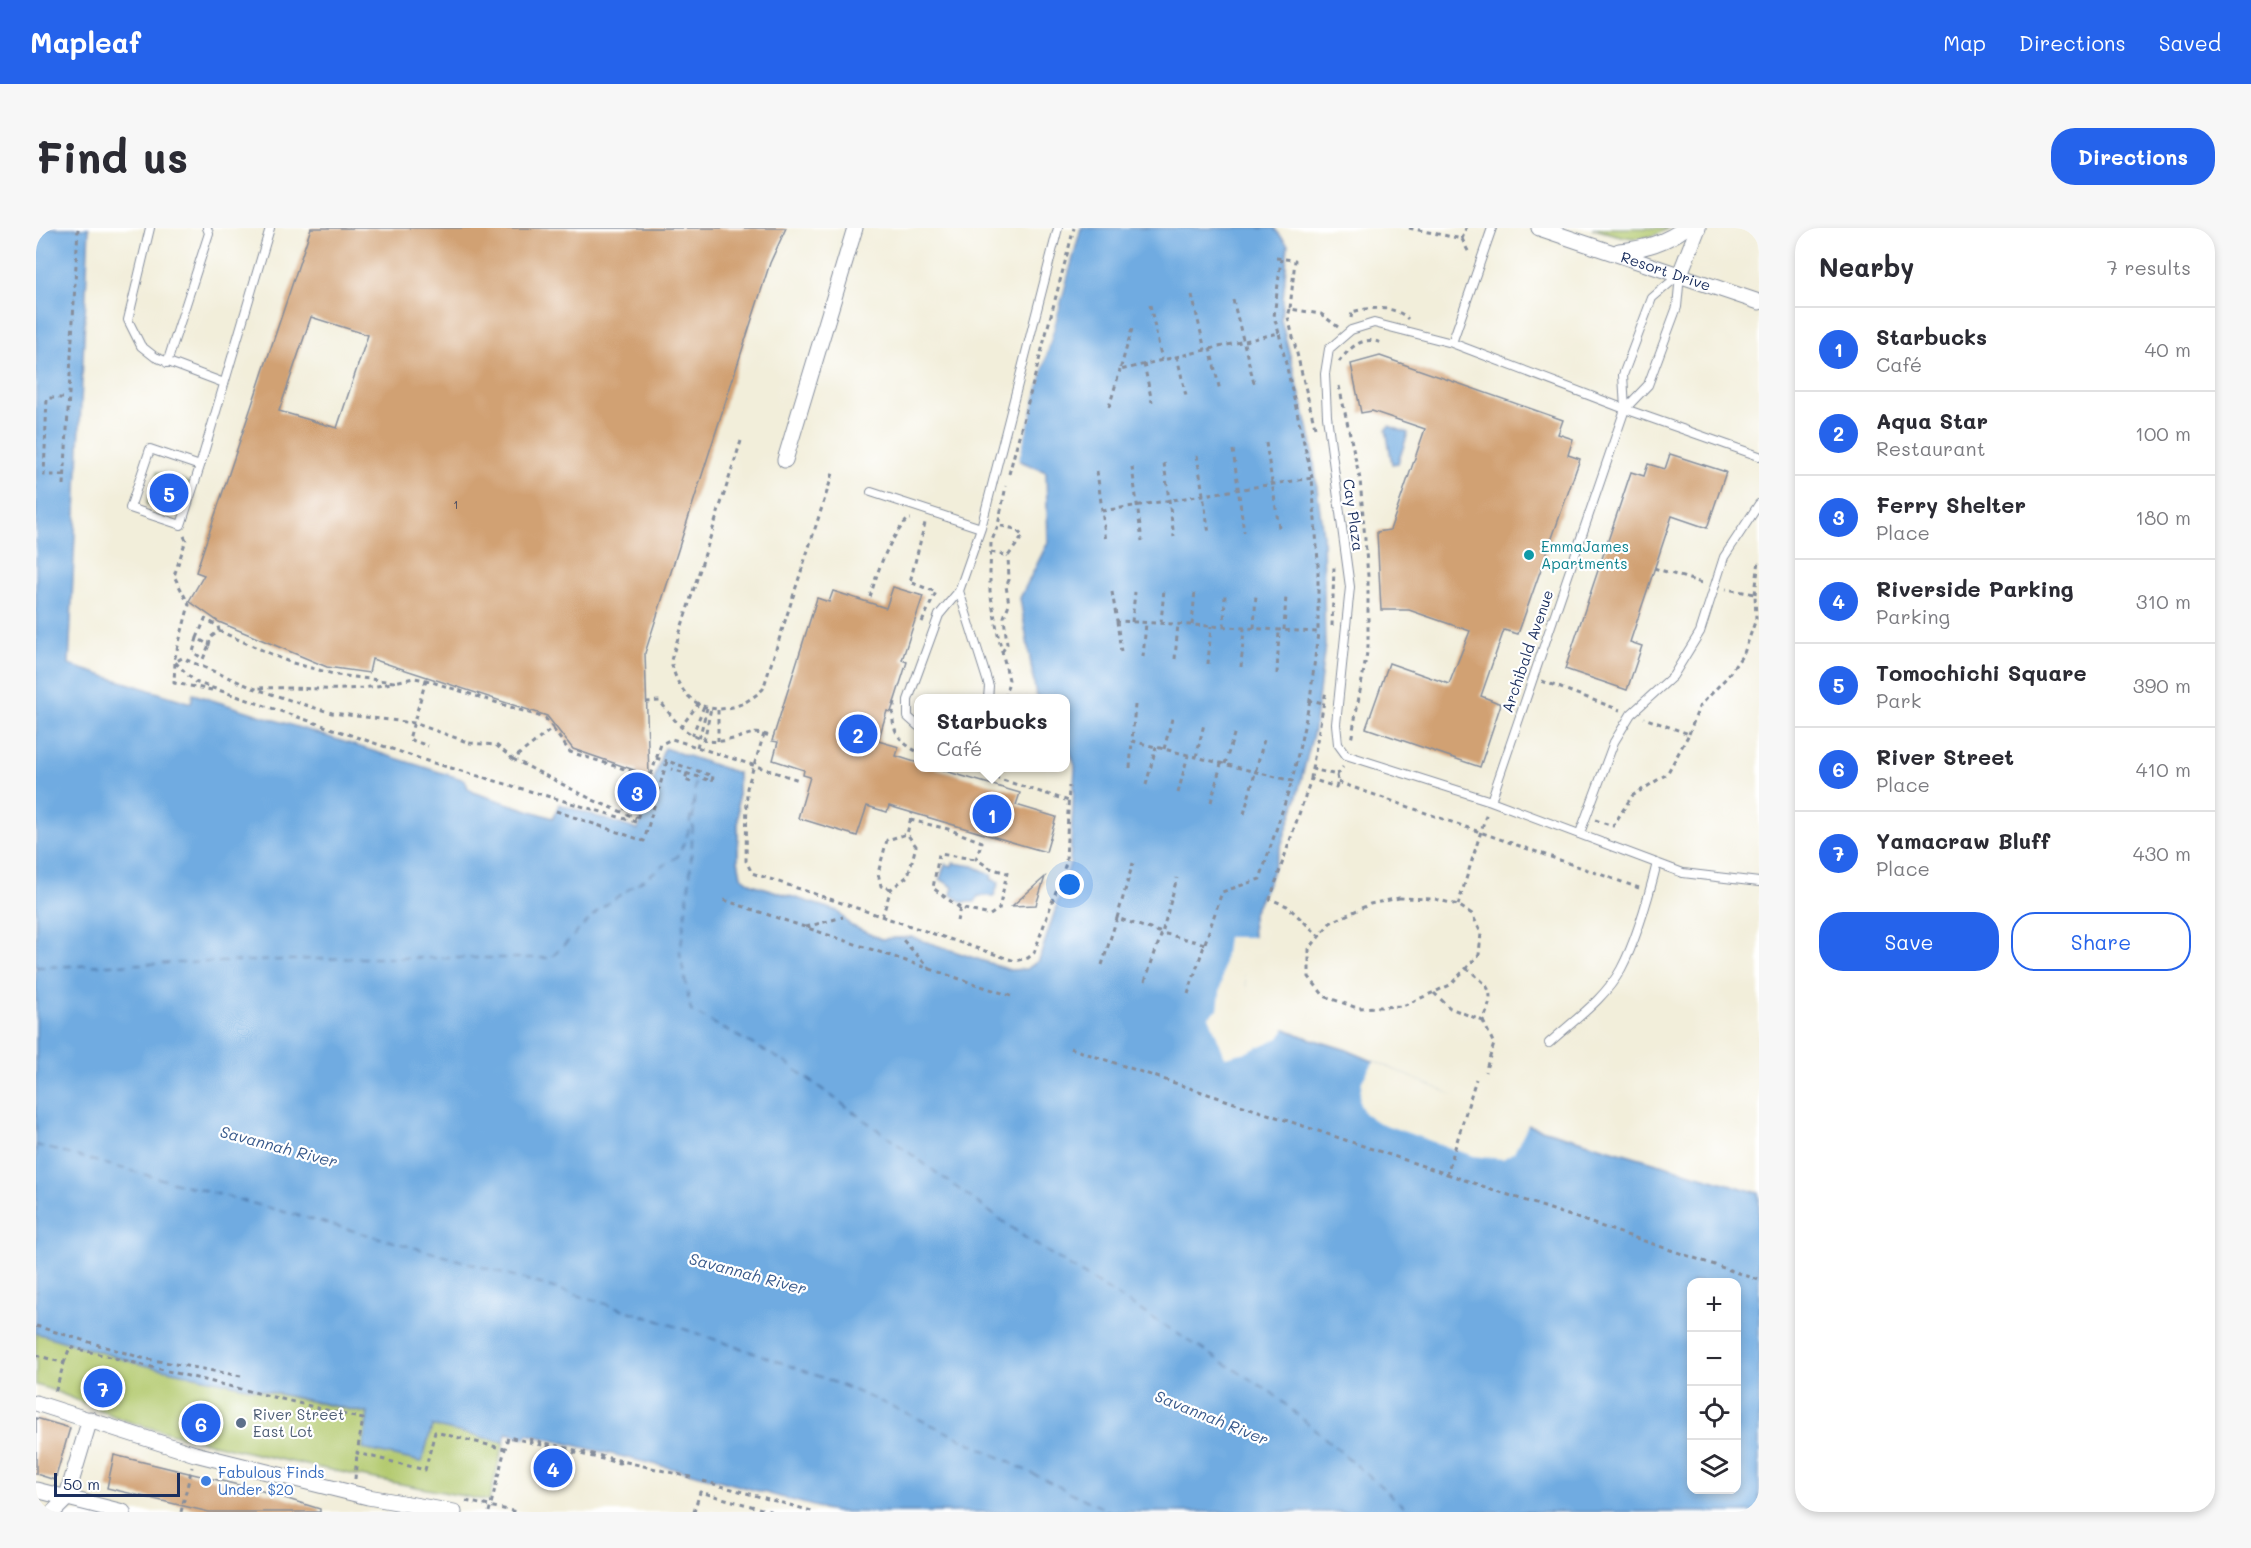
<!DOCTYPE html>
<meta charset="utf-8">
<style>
:root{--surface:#fff;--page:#f7f7f7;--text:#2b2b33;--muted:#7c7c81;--line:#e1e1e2;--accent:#2563eb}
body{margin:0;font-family:Mali,sans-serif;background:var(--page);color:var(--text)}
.controls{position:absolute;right:18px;bottom:18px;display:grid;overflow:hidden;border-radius:12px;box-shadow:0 3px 9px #0003}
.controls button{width:54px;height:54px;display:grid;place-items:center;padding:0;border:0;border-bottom:2px solid var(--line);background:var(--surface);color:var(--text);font:30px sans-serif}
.scale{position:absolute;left:18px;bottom:15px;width:126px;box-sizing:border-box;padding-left:6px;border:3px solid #1b2f5e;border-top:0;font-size:16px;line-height:21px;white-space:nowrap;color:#1b2f5e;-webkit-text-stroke:4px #fff;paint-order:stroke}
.you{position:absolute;left:1034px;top:657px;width:21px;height:21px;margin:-15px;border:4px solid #fff;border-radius:50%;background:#1a73e8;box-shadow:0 0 0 9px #1a73e833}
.badge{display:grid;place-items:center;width:39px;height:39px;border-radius:50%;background:var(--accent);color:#fff;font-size:20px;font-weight:700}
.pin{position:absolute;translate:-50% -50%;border:3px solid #fff;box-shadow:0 2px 6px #0006}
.popup{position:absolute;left:878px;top:466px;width:156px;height:78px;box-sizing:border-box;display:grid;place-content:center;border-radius:12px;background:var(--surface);filter:drop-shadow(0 2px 4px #0005);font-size:20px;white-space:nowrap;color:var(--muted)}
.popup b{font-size:22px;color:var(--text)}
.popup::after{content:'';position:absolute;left:50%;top:100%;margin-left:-12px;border:12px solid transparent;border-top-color:var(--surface)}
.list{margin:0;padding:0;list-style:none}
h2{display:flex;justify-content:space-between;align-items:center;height:78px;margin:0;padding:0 24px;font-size:26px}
h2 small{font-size:20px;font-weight:400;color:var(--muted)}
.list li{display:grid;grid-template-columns:39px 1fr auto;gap:18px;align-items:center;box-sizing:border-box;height:84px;padding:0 24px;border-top:2px solid var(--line)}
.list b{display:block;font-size:22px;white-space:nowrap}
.list p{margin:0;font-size:20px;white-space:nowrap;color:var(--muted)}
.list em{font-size:20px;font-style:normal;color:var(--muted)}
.actions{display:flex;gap:12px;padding:18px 24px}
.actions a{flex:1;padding:14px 0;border:2px solid var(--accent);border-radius:24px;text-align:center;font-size:21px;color:var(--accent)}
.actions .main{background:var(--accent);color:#fff}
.icon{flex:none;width:33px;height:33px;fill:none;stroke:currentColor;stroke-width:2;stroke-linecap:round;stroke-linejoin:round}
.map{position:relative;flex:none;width:1723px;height:1284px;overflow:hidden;border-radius:24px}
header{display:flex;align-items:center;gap:36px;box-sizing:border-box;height:84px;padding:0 30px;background:var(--accent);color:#fff}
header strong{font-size:28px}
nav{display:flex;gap:33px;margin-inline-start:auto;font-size:21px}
.intro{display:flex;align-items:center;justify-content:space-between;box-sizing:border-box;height:144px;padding:0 36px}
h1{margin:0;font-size:42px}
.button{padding:15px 27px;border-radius:24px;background:var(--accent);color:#fff;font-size:21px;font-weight:700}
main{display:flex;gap:36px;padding:0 36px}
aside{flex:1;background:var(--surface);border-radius:24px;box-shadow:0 3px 9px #0003}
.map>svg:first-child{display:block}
</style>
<header>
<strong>Mapleaf</strong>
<nav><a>Map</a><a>Directions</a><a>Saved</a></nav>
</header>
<div class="intro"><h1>Find us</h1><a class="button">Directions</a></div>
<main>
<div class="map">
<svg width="1723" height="1284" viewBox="0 0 1723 1284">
<rect width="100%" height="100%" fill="#fff"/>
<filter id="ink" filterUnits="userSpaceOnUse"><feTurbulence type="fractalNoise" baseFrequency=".0167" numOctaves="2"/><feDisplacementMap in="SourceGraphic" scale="12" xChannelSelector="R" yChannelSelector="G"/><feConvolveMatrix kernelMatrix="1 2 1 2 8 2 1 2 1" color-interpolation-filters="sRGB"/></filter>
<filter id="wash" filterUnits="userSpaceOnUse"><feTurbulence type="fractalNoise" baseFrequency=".008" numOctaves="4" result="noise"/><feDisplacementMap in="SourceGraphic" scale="24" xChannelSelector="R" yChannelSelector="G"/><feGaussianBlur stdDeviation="1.35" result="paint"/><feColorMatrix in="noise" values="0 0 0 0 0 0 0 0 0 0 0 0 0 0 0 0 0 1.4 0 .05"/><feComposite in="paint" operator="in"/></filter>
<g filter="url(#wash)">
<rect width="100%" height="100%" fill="#f2eeda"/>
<path fill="#b2c96d" stroke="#667c66" stroke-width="1.5" d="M1556,0H1632C1607,18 1583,8 1556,0Z
M121,244L155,255L144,286L111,276Z
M0,1105L104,1136L332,1186L327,1221L386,1234L396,1198L468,1214L453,1273C335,1250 213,1228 97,1195C64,1185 36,1167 0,1157Z"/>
<path fill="#70abe1" stroke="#466da0" stroke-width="1.5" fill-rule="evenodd" d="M0,0H53L33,437L155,475L157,466L429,552L432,560L439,565L517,590L523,576L602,602L628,520L702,545V632L705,648L716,656L801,683L814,697L845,711L876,709L974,742L991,741L1003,732L1034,636L1039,538L1030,511V470H1004L1000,467L984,370L1012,314L1010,244L982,232L1045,0H1238L1252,17L1245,92L1275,211L1287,307L1289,417L1278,502L1258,580L1233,653L1216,687L1217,709L1202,719L1215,786L1266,808L1311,822L1468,890L1723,965V1284H799L664,1247L491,1206L489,1210L470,1205L468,1214L396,1198L386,1234L327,1221L332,1185L104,1136L0,1105ZM1656,1054H1700V1262H1656Z
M1353,198L1372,205L1362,235L1356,236L1350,201Z
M917,635L937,638L956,647L955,651L963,654L958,668H942L939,674H926L915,667L917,659L904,651L909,636L916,638Z"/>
<path fill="#f2eeda" d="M1042,0H1044L982,235L979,231Z
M1191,709H1217L1219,712L1205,720L1210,757L1218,784L1251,798L1243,810L1211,824L1189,829L1173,788L1182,781Z
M1338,833L1410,864L1493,895L1478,924L1467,931L1437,928L1341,894L1328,885L1323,873L1326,853Z"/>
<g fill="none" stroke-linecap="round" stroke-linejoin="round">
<path stroke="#395a8c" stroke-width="1.5" stroke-dasharray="8 6" stroke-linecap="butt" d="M659,555L654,650L644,725L655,783L749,834L991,1011L1236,1165L1375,1284
M0,739L322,730H515L565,680L642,628L652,605L658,568
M0,917C255,987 514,1050 763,1141C870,1180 973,1235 1075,1284"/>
</g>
<g id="blocks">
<path fill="#d1a173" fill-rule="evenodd" d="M275,0H750L734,35L609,425L613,548L600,585L588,581L601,543L537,521L511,488L336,431L333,445L291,439L183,394L153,373L168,347L160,344ZM275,89L332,107L301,200L243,183Z
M1344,128L1527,192L1522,206L1537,211L1532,227L1544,231L1482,406L1468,402L1445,468L1465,476L1444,539L1330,500L1353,435L1413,456L1434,403L1373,382H1345L1341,304L1354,302L1389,201L1336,183L1325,185L1315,136Z
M1634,226L1690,244L1671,300L1636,288L1594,414L1606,418L1591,462L1529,441L1595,244L1608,248L1612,236L1629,241Z
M857,359L887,368L866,432L871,434L855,484L851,483L842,513L863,519L860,528L882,535V540H899L984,565L980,577L1020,589L1010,624L853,578L851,584L831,578L821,608L762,590L774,549L767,547L768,542L737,532L742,514L736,513L781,370L793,374L797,363L850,380Z
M1009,649L1000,677L976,678Z
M0,1190L34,1200L19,1252L0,1246Z
M78,1227L223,1262L284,1281V1284H173L71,1260Z"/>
</g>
</g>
<g filter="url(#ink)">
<use href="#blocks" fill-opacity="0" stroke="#868e9c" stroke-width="1.5"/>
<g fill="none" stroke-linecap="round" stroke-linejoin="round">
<g stroke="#868e9c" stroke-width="10">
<path id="lane" d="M114,0L92,92L105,118L119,129L188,155
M1416,115L1456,0
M131,135L173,5L171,0
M1589,181L1612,157L1641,79L1644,47
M114,221L164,238L145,297L94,280Z
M1723,228L1589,181L1416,115L1338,95L1315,102L1293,121L1289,146L1291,188L1314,359L1300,496L1302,516L1310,527L1455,573L1647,645L1723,654
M164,238L234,0
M835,264L945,300
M923,363L953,458L952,470
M882,498L872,489V472L903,387L923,363L945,300L1022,0
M1455,573L1589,181L1587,147L1616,70L1643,47
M1544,605L1578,514L1595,486L1637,448L1664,404L1688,329L1723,276
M1513,815C1538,792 1569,771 1585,741C1600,713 1613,667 1621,635"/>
</g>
<g stroke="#868e9c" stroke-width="17">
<g id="street">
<path id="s1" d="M1503,0L1723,74"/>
<path d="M1583,23C1608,21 1629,15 1649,0"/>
<path d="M1644,46L1662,0"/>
<path d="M749,232L819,0"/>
<path d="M0,1175L159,1226L332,1269L418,1284"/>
<path d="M0,1262L87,1284"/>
<path d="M17,1284L30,1271L54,1191"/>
</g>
</g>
<path stroke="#868e9c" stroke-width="3" stroke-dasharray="4.5 4.5" stroke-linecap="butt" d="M1373,0L1426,11L1430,0
M1426,11L1434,27
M1240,30L1259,32L1254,81L1285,86L1302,99
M1156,67L1169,122
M1197,72L1218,155
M1114,77L1126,132
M1254,81L1252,89L1279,199
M1315,90L1316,84C1333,79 1359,77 1372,91
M1096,101L1084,142L1243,105L1276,250
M1243,105L1238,89L1245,31
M1174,120L1184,163
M1141,128L1150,168
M1303,134C1313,120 1327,107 1345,115
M1108,136L1116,174
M1303,158L1324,251L1332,348V419L1315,513
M27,170H11L8,247H28
M1073,179L1084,142
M705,213L635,432C644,484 690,496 727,461L798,242
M1230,215L1243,300
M1197,222L1208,304
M1161,227L1173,306
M1128,235L1138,309
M1096,239L1106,313
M1061,243L1070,314
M973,246L1038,0
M28,257L42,0
M1066,283L1276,250L1282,334V404
M148,308L150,312L138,348L153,377L138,433L159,454L391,533L600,594L625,516L636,511L763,552
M955,324L972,328L987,308L979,301L962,297
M1618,340L1669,356
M1076,364L1081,393L1282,404L1274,472L1287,475
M1719,366L1723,332
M834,369C843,339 851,314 872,291H875
M1081,393L1085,424
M886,394L900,364L874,354L889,295
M1096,394L1099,364
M1125,395L1128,361
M1156,397L1159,362
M1296,398L1298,339
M1188,399L1189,365
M1218,400L1220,366
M1248,402L1250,367
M183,403L182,398L169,391L161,410L173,417L175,409L183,403L253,434L301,447L358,454C313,467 268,458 222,460
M161,410L157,424L167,431L173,417
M966,424L971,416L968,389L973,376L970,358L973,352L972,328
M1107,429L1110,395
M1139,431L1142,396
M1172,436L1175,398
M1205,439L1208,400
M1241,446L1243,402
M390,452L373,511L392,518
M1506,453L1584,482
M176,462L138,455L139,434L146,430L217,460L263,475L296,485L378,495L434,515L460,517L477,531L517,500L509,490L390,452L378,450L358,454
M969,470L973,452L962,407L954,363V345L955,315L962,297L970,258
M610,474L624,473C643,499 660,521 697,511C717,506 716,502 737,509
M859,474C852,498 862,514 882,524
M1099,477L1096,513L1256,553L1274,472
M682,482V513
M644,500L663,475
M517,501L534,524L614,549
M728,506L711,560L710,633L716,645L979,733L992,730L998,725L1030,635L1033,558
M1653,506L1663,479L1691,449L1708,425L1720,391L1719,366L1690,361
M656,508L668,478
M668,513L675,480
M661,519L671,480
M1128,521L1137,487
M1160,529L1168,496
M620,530L631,533
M477,531L557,572L600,590
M1189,536L1199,503
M947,540L958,545L957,549L1033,573
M1094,540L1096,513
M1276,541L1290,462
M651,545L649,552L659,555
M1301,547L1307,539
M1275,551L1276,541L1301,547L1302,554L1300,559L1275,551L1234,671L1251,678L1283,708
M1302,554L1603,660
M1110,557L1120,519
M1142,565L1152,527
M1175,574L1185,536
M520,583L608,613L631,533L677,548L676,553L636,541
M1208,586L1229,508
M874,592L912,601L946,614L940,631L954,640L971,645L963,681L954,687L924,680L921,693
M1559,592L1577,598L1596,568L1631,546L1653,506L1608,490
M855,661L845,658L842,645L851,612L871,606
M1363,670L1399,671L1422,677L1436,686L1445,705L1443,727L1414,757L1367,778L1321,780L1288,768L1273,749V721L1294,695L1334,676Z
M688,672L894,741L865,710
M1422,677L1451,584
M924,680L897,660L903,626L940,631
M846,689L855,661L872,648L880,618L871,606L876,585
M1081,690L1097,635
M770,699L807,689
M1066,737L1081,690L1126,705L1141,650
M894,741L975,768
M1109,753L1126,705L1169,716
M1398,765L1414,780L1447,793C1460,763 1455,759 1430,740
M1152,766L1186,664L1224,651L1256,553
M1447,793L1458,816L1449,844
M1034,820L1411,946L1440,851
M1411,946L1723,1052
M0,1098L106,1130L205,1148
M0,1127L28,1135L19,1165
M28,1135L34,1119L327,1191L321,1225L389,1242L399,1204L469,1221
M493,1211L658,1250
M319,1251L321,1225
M667,1253L779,1284
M430,1273L481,1284
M145,1284L156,1239
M453,1284L472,1209L583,1235L588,1234
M658,1284L664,1264L737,1284"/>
<use href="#lane" stroke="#fff" stroke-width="8"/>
<use href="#street" stroke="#fff" stroke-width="15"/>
</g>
</g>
<circle fill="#0f9aa8" stroke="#fff" stroke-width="2" cx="1493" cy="327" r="6"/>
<circle fill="#5c6f8a" stroke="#fff" stroke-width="2" cx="205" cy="1195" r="6"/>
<circle fill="#3f7fe0" stroke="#fff" stroke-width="2" cx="170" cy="1253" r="6"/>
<g text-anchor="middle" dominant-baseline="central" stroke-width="4.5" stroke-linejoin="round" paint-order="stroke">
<g font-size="12" fill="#484c63">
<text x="420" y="276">1</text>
</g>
<g font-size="15" fill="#1b2f5e" stroke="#fff">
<text stroke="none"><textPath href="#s1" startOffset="134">Resort Drive</textPath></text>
<text transform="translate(1318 287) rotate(82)">Cay Plaza</text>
<text transform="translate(1491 423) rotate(-71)">Archibald Avenue</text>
</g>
<g font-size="15" fill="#0d838f" stroke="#fff" text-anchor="start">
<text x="1505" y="318">EmmaJames<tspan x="1505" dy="17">Apartments</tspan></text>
</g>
<g font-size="15" fill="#4e5e75" stroke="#fff" text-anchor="start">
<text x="217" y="1186">River Street<tspan x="217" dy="17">East Lot</tspan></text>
</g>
<g font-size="15" fill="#366cbe" stroke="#fff" text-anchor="start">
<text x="182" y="1244">Fabulous Finds<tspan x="182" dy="17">Under $20</tspan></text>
</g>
<g font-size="16" font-style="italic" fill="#395a8c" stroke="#fff">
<text transform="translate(243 918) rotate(15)">Savannah River</text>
<text transform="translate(712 1045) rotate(15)">Savannah River</text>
<text transform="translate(1176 1189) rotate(22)">Savannah River</text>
</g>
</g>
</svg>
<div class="controls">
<button>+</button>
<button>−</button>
<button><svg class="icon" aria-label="locate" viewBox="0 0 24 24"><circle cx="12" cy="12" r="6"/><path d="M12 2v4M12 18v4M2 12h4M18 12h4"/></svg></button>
<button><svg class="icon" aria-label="layers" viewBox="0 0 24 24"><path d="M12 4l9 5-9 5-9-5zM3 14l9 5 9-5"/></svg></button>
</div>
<div class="scale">50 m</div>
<div class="you"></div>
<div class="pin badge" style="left:956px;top:586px">1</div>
<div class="popup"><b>Starbucks</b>Café</div>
<div class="pin badge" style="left:822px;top:506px">2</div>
<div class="pin badge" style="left:601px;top:564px">3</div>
<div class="pin badge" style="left:517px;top:1240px">4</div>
<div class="pin badge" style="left:133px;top:265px">5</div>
<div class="pin badge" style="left:165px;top:1195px">6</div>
<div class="pin badge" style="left:67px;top:1160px">7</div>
</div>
<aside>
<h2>Nearby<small>7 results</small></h2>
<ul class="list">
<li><span class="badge">1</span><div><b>Starbucks</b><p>Café</p></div><em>40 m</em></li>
<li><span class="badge">2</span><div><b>Aqua Star</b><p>Restaurant</p></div><em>100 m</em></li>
<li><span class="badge">3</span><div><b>Ferry Shelter</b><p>Place</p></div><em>180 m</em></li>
<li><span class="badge">4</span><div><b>Riverside Parking</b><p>Parking</p></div><em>310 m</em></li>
<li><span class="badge">5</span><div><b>Tomochichi Square</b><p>Park</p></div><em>390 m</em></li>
<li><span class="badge">6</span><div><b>River Street</b><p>Place</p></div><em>410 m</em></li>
<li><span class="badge">7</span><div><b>Yamacraw Bluff</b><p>Place</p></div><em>430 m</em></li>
</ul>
<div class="actions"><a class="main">Save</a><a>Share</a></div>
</aside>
</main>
